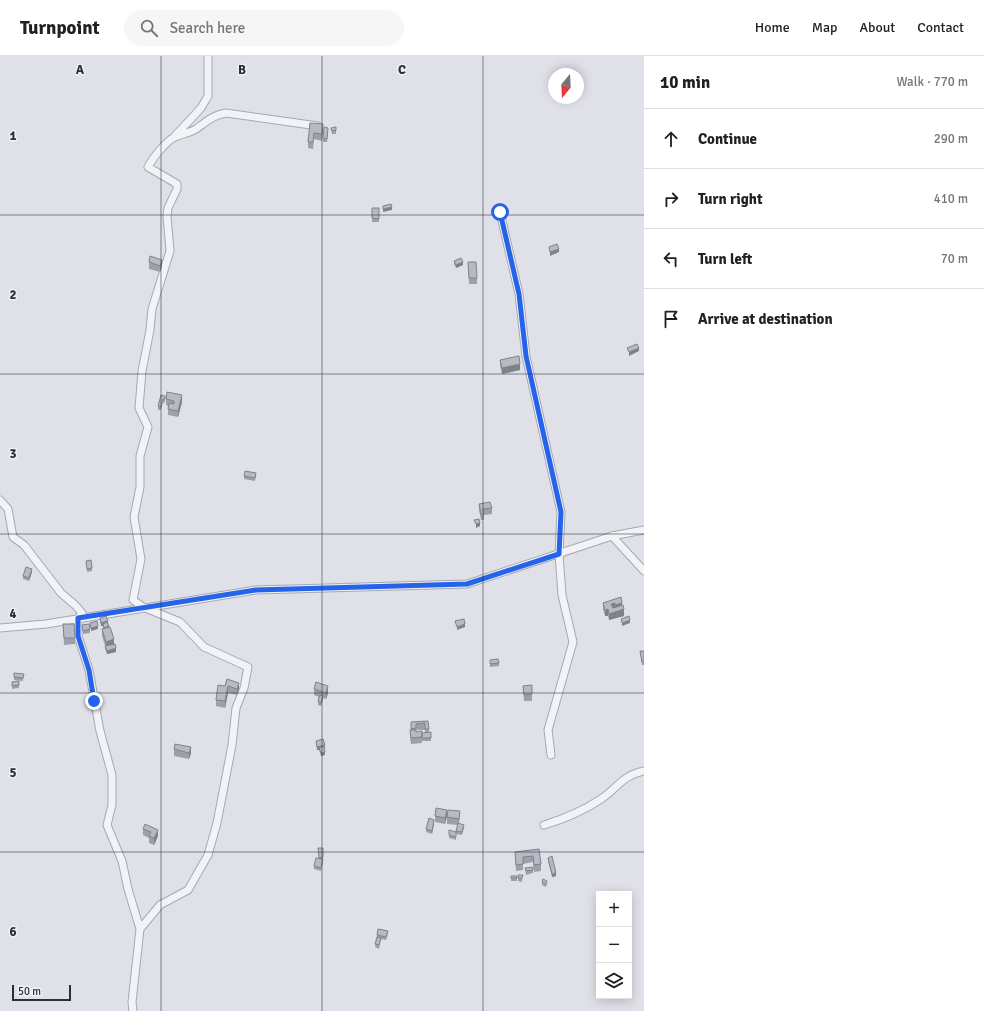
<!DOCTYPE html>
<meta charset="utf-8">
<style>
:root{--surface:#fff;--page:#f6f6f6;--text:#202124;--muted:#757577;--line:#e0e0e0}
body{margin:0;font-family:Signika,sans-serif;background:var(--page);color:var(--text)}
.controls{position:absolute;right:12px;bottom:12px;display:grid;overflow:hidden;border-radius:0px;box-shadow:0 2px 10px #0003}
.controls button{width:36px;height:36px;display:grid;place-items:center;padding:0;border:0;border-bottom:1px solid var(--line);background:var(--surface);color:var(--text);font:20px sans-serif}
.compass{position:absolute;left:548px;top:12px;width:36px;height:36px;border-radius:50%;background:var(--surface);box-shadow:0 2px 10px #0003;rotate:198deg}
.scale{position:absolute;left:12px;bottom:10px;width:59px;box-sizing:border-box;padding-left:4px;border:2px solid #2a2e3d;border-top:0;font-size:11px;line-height:14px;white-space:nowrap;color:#2a2e3d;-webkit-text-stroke:3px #eff1f5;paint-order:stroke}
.stop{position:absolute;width:12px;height:12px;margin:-9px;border:3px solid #2563eb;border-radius:50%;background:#fff}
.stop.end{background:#2563eb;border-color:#fff;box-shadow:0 1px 4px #0008}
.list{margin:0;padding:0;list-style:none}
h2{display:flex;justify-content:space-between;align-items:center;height:52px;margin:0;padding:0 16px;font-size:17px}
h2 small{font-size:13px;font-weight:400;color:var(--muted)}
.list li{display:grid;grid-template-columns:26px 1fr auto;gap:12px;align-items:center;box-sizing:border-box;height:60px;padding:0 16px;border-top:1px solid var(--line)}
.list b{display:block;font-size:15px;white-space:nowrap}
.list em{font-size:13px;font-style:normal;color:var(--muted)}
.icon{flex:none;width:22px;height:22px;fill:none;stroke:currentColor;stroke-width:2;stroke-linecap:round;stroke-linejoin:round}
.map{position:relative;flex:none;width:644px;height:955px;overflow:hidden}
header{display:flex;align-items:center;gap:24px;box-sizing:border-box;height:56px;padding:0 20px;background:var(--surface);border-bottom:1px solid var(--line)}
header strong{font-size:19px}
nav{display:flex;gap:22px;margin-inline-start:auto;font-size:14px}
.search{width:280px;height:36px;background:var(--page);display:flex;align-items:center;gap:10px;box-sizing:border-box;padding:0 14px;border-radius:22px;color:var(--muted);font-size:15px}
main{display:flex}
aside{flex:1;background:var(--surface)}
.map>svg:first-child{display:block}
</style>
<header>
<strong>Turnpoint</strong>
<div class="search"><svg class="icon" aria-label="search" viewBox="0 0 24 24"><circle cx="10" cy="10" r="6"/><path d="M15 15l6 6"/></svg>Search here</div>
<nav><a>Home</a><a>Map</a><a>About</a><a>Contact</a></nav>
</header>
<main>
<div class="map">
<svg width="644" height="955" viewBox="0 0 644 955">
<rect width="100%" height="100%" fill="#e0e1e8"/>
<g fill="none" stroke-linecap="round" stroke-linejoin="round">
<g stroke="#a6a8b1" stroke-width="9">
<path id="street" d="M174,81L201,52L208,40V0
M500,156L519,238L526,300L561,456L559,498L562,539L573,586L548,674L551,699
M0,444L8,453L13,481L24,489L61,537L75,549L82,557L78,563V580L89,614L100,675L112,719V749L107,769L122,805L128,833L140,873L132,946L133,955
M612,480L644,515
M0,572L46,568L256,534L467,528L612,480L644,474
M544,769C564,763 583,755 601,743C618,732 621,720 644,715
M140,873L160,849L188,834L208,799L217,767L232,689L236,652L244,632L248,611L204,591L180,566L143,551L133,544L141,503L134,461L140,431V400L148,371L139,352L142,315L150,274L152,253L170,195L167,160L168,152L177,133V128L148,111C152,103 167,84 175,81C182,78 189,77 196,73C206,66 213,59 226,57L318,70"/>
</g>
<use href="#street" stroke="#f2f3f6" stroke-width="7"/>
</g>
<path fill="#9da0a9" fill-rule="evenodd" d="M310,67L323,74L322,85L314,83L313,93L308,92V86Z
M331,72L336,74V78H332Z
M328,75L327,86H323V82Z
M372,152H379V166H372Z
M454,205L463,209L456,212L454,208Z
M149,206L162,210L160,216L149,213Z
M468,206L477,222V228H469Z
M500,304L520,314L502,318L500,310Z
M161,339L165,343V347L163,346L161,354H158V350Z
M166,343L182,346L178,361L168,359V350L166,349Z
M244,420H256L255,425L244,423Z
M479,448L492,452V458L484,459V464H481L479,454Z
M86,505L92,512V515L87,516Z
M32,516L29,525L23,523V520Z
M621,541L624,560L609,564L608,560H605L603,553V547Z
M100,562L108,567L116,596L107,598L105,593V590L102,580V573H103V570H101L100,565Z
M63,568L75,582V588L64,589Z
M82,569L90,573V577L83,578Z
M640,595H644V609H642Z
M490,604L499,607V610L490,611Z
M24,618L23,625L14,624V621Z
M227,623L239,633L237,639L228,637L225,652L216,650V644L225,630Z
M19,625V632L12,633V626Z
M523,630L532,638V645H524Z
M314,633L328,637L326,643L323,642L321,650L318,649V645L319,641L314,639Z
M428,665L429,676L431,682V685H422V684V687L411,688L410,681V674H411V666ZM416,674H425V676L422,680L416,675Z
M316,685L325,692V699L321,700L319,694H317L316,688Z
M174,693L191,697L189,703L174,700Z
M435,760H447L445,768L435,766Z
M447,761L460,762L459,767L464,772L462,779L456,778V775L458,769L447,768Z
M434,767L432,778L426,776V773Z
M145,768L158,780L154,789L149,787V782L143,779V773Z
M456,776V784L449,782V779Z
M318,792H323V806L321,815L314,813V810L319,802Z
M539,793L541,808V815L534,816L533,806L523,808V814L516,815L515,802V796Z
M548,802L556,820L552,821L548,805Z
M525,812L533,814V817L526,819Z
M518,819H523L522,826L518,825Z
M511,820H517V825H511Z
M542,826L547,828L546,831L542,829Z
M388,878L386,884L381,883L379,893L375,891L377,879Z"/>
<path fill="#808289" d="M392,151V154L383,156V153Z
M559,193V196L550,200V196Z
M162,204V210L160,216V210Z
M463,206V209L456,212V209Z
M639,292V295L629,300V296Z
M520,308V314L502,318V312Z
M182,339V346L178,361V355Z
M480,467V470L476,472V468Z
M32,513V516L29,525V522Z
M615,547V553L611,554V548Z
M622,547V553L615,555V549Z
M608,553V560H605V554Z
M624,553V560L609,564V558Z
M630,564V567L622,570V567Z
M108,565V568H103V570H101V567Z
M465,568V571L457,574V571Z
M98,570V573L91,575V572Z
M114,583V590L106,592V586Z
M116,592V596L107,598V595Z
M239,627V633L237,639V633Z
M228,630V637L225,652V645Z
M328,630V637L326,643V637Z
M323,640V643L321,650V647Z
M325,689V692L320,694L319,692V694H317V691Z
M191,691V697L189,703V697Z
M325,696V699L321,700V697Z
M447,754V760L445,768V762Z
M434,764V767L432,778V775Z
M158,774V780L154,789V782Z
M556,817V820L552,821V818Z"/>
<path fill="#b7bac4" stroke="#808289" d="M310,67L323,68L322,78L314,77L313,86H308Z
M324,71L328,72L327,83L323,82Z
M336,71V74L332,75L331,72Z
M391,148L392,151L383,153V150Z
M372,152H379V163L372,162Z
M557,188L559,193L550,196L549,191Z
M150,200L162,204L160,210L149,206Z
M461,202L463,206L456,209L454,205Z
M468,206H476L477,222H469Z
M637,288L639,292L629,296L627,292Z
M519,300L520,308L502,312L500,304Z
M167,336L182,339L178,355L168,353L169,347L174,348V345L166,343Z
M161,339L165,340V343H163L161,351L158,350Z
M245,415L256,417L255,422L244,420Z
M490,446L492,452L483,453L484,458H481L479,448Z
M479,463L480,467L476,468L474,464Z
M91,504L92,512L87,513L86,505Z
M26,511L32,513L29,522L23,520Z
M621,541L622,547L615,549V547L611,548L613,552L623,549L624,553L609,558L608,553L605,554L603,547Z
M106,560L108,565L101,567L100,562Z
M629,560L630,564L622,567L621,563Z
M464,563L465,568L457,571L455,565Z
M97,565L98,570L91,572L90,567Z
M107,566L109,570L104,572L103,568Z
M63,568H74L75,582H64Z
M89,568L90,573L83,575L82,569Z
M110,571L114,583L106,586L102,573Z
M115,588L116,592L107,595L105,590Z
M640,595H644V606H642Z
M498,603L499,607L490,608V604Z
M14,617L24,618L23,622L14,621Z
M227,623L239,627L237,633L228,630L225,645L216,644L218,629L225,630Z
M19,625V629L12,630V626Z
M316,626L328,630L326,637L314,633Z
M532,629V638L524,639L523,630Z
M320,639L323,640L321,647L318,645Z
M428,665L429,673H425V667L416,668V672L411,673V666Z
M410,674H416V676L422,675V681L411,682Z
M431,676V682H422V677Z
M323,683L325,689L317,691L316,685Z
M175,688L191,691L189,697L174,693Z
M324,690L325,696L321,697L319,692Z
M436,752L447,754L445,762L435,760Z
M448,754L460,755L459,763L447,761Z
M429,762L434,764L432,775L426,773Z
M458,767L464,769L462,776L456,775Z
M145,768L158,774L154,782L149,780L151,776L143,773Z
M449,774L456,776V781L449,779Z
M318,792H323V801L319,802Z
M539,793L541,808L534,809L533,800L523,801V808L516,809L515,796Z
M552,800L556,817L552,818L548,802Z
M316,802L323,803L321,812L314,810Z
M533,811V814L526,815L525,812Z
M518,819H523L522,822H518Z
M511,820H517V822H511Z
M543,823L547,825L546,828L542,826Z
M378,873L388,875L386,881L377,879Z
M377,881L381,882L379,889L375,888Z"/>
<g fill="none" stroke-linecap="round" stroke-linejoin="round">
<path stroke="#2563eb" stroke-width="5" d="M94,645L89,614L78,580V562L256,534L467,528L559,498L561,456L526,300L519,238L500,156"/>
</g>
<path fill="none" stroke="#2a2e3d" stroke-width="1" stroke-opacity="0.55" d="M161,0V955M322,0V955M483,0V955M0,159H644M0,318H644M0,478H644M0,637H644M0,796H644"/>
<g font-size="13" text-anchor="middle" font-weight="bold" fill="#2a2e3d" stroke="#eff1f5" stroke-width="3" stroke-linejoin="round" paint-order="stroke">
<text x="80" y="18">A</text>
<text x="242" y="18">B</text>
<text x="402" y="18">C</text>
<text x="13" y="84">1</text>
<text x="13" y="243">2</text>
<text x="13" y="402">3</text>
<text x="13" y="562">4</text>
<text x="13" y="721">5</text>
<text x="13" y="880">6</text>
</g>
</svg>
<div class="controls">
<button>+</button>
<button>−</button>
<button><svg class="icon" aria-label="layers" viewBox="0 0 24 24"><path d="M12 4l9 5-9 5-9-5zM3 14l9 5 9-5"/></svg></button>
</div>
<svg class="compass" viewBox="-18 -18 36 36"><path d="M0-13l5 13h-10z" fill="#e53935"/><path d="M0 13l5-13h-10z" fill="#757577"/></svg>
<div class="scale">50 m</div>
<div class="stop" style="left:500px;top:156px"></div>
<div class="stop end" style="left:94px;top:645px"></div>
</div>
<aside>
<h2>10 min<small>Walk · 770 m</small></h2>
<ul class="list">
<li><svg class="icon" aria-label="ahead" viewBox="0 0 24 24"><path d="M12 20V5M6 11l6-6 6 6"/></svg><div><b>Continue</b></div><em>290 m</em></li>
<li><svg class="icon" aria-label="right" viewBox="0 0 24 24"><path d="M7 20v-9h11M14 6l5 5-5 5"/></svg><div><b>Turn right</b></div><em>410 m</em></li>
<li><svg class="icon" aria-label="left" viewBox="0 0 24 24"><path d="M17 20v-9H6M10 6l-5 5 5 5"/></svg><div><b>Turn left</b></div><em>70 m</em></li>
<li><svg class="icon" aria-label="arrive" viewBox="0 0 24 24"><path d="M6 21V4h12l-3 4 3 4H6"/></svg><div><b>Arrive at destination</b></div></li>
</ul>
</aside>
</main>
